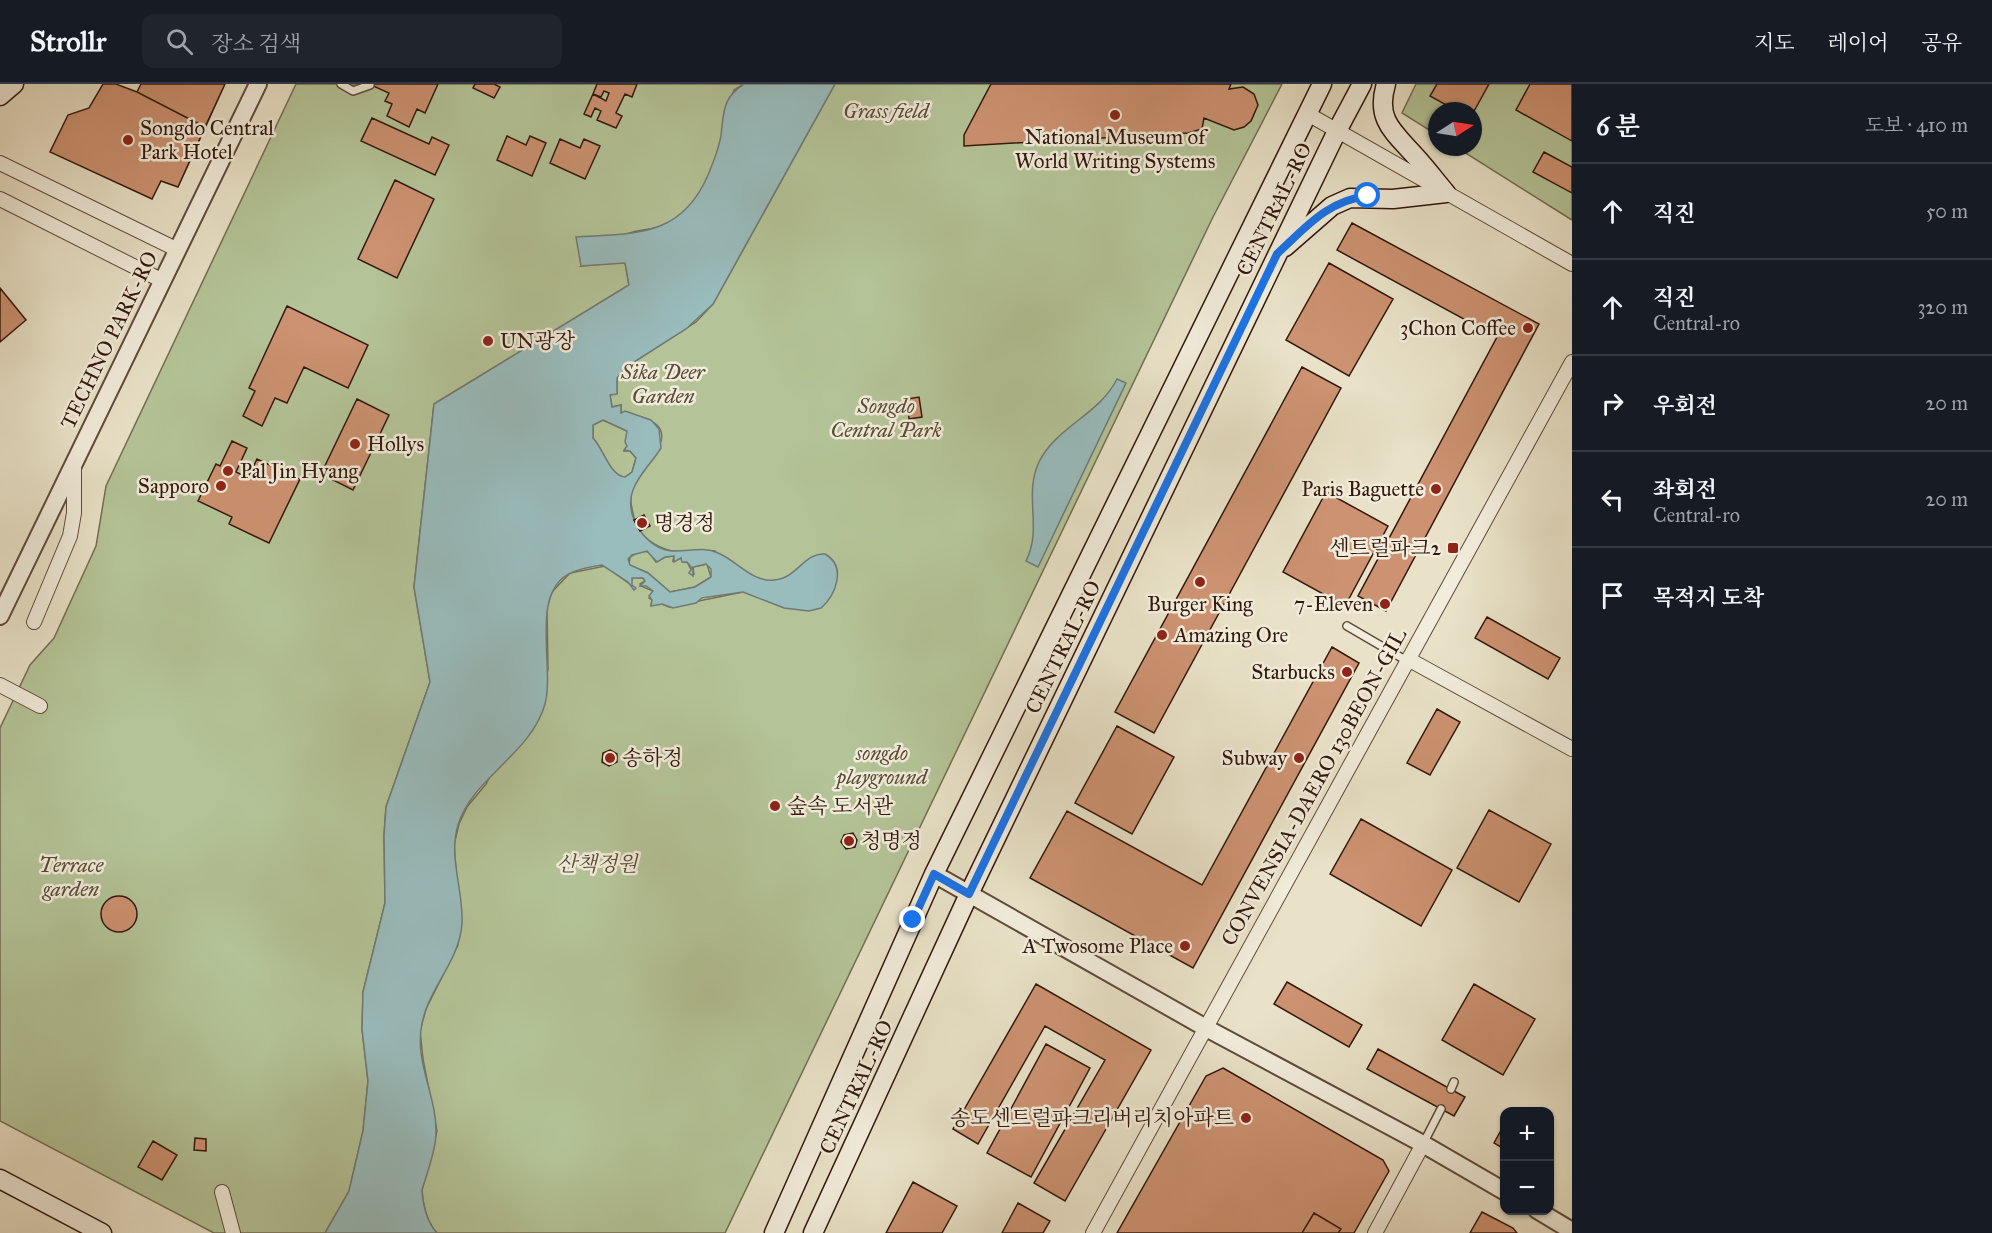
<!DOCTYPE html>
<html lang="ko">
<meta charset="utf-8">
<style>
:root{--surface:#171b24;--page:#20242c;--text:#f1f3f6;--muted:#9ea1a6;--line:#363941}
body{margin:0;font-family:"IM FELL Great Primer","Noto Serif KR",serif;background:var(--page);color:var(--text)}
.controls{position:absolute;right:18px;bottom:18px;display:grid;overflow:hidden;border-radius:12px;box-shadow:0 2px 4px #0004}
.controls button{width:54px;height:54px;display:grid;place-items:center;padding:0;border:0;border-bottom:2px solid var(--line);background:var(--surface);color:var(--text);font:30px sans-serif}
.compass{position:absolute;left:1428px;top:18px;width:54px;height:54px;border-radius:50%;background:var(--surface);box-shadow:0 2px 4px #0004;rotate:78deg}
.stop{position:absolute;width:18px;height:18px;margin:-14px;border:4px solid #1a73e8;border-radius:50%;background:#fff}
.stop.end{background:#1a73e8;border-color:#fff;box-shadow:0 2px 6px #0008}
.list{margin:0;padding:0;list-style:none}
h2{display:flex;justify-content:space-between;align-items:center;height:78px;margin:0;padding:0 24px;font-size:26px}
h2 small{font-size:20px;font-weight:400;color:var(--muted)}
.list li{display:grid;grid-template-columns:39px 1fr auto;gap:18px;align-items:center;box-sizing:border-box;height:96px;padding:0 24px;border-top:2px solid var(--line)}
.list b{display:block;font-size:22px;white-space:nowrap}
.list p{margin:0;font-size:20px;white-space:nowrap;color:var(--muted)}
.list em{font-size:20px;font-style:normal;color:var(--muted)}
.icon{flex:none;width:33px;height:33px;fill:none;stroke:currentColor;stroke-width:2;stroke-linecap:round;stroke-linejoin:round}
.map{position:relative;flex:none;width:1572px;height:1149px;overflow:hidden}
header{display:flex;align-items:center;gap:36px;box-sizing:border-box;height:84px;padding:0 30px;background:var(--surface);border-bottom:2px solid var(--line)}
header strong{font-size:28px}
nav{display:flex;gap:33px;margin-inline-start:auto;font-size:21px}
.search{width:420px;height:54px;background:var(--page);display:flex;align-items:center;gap:15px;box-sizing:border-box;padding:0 21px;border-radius:12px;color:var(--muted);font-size:22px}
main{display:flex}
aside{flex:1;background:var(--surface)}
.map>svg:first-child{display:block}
</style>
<header>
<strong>Strollr</strong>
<div class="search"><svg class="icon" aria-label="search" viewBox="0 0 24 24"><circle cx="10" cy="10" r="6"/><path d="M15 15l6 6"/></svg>장소 검색</div>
<nav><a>지도</a><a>레이어</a><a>공유</a></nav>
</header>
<main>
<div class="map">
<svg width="1572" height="1149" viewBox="0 0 1572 1149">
<rect width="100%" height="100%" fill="#e9e2c8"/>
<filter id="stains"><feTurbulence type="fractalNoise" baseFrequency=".00333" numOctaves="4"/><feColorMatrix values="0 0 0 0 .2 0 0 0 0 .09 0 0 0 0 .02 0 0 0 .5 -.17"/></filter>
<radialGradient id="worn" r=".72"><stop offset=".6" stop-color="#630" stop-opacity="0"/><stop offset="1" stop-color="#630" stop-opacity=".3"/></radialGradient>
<path fill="#b4c498" stroke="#746e52" stroke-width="1.5" d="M296,0H744L734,6C722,50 713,117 668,140C654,147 640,144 627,150C611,156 595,172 581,182L625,178L629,201L434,320L414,503L430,598L386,723L384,751L385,819L363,908L362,945L368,997L363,1047L349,1107L325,1149H214L0,1037V644L30,581L54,554L96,462L106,402Z
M835,0H1282L1212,135L725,1149H437C426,1137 423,1122 422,1106L437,1047L423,975L420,947L426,925L458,861L461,843L454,761L459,740L467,723L486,700L548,586L547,524L551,509L570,489L605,482L631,501L632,493L643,494L645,497L640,500L641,502L653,507L649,514L652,516L651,521L662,520L669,523L743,508L715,467C699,465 679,471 665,465C651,460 637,449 634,434C632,424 629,416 632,406C640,385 688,346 642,334C634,332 627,328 621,329V321L612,323L610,311L617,309V294L626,283L696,238L713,220Z
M1416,0H1572V136L1456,63H1473V27H1437V51L1402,29Z
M603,336L627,347V362L624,367H630L636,374L632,388L625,393C610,392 604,366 593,354V341Z
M640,467L649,468L656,478L665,473L674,472L673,477L681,474L683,478H687L694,491L693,483L707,480L711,493L695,503L670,508L648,489L629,481L630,473Z"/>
<path fill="#99bcbd" stroke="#707a76" stroke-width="1.5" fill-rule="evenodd" d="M744,0H835L713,220L686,245L626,283L617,294V310L610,311L612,323L621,321V329L625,327L651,336L659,345L661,364C652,379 639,389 633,406C623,431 646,465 672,467C688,468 703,462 718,469C736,476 753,499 774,496C798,494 803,469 825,470C847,482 836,511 821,524L809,527L784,524L743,508L702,514L696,519L673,524L662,520L651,522L652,516L649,512L653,507L646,502H640L645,497L643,494H632V501L636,504L634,506L628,498L602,481C592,483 580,484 571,489C529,508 555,583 545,620C531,670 473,693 458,741C448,774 464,807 462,840C459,880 425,907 421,946C416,980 437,1014 436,1049C436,1067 427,1088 422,1106C423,1122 426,1137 437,1149H325L349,1107L363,1047L368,997L362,945L363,908L385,819L384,751L386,723L430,598L414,503L434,320L629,201L625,179L581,182L576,153C635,149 681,154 708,91C713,79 719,65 721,51C724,28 722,14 744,0ZM603,336L627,347L625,358L627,362L624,366L630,367L636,374L632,388L625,393C610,392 604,366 593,354V341ZM647,467L657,478L665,473L674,472V478L681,474L682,478H687L692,484L689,489L693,492V483L706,480L711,485V493L695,503L670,508L648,489L630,481L628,475L632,471Z
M1117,295L1126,299L1038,483L1026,477C1043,443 1023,412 1039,378C1057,342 1099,331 1117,295Z"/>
<path fill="#cc9271" stroke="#33180c" stroke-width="1.5" d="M103,0H116L137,8L141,0H225L178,103L161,97L152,115L50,68L68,31L89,24Z
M103,0H116L137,8L205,43L178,103L161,97L152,115L50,68L68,31L89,24Z
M141,0H225L205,43L137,8Z
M369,0H438L425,29L417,25L409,43L387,32L392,20L385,17L389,9Z
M475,0H494L500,3L494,14L473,4Z
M597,0H637L632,13L625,10L616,29L622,32L616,44L597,36L601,27L595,24L591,33L584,30L593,10L606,17L609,9L604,7L601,13L593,10Z
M991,0H1231L1229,5L1243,3L1254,10L1258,21L1251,37L1244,43L1234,46L1204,34L1202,45L1188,49L964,62V51Z
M1437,0H1489L1473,29L1457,27L1430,12Z
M1530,0H1572V57L1516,26Z
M372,34L429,60L432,53L449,61L435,91L361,57Z
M507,52L526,61L530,52L546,59L532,92L497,76Z
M560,55L580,64L584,55L600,62L585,95L550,79Z
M1544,68L1572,83V109L1533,88Z
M395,96L434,115L397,194L358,175Z
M1352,139L1539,240L1386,527L1358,512L1497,253L1337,166Z
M1329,179L1393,215L1349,292L1286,256Z
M0,204L26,236L0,258Z
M287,222L368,261L348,304L304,283L287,319L275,314L262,342L243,332L255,307L249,304Z
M1302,283L1341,304L1154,649L1115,628Z
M919,313L922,333L909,335L907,315Z
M357,315L389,331L353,406L321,390Z
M232,357L247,364L236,388L248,394L257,375L300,395L269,459L229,440L232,433L198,417L216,380L220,382Z
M1326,408L1388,442L1345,522L1283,488Z
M644,431L650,442L640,447L634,436Z
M1487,533L1560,574L1548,595L1475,554Z
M1332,563L1359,579L1193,884L1030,794L1067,727L1202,801Z
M1437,625L1460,638L1430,691L1407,679Z
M1117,642L1174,673L1132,750L1075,719Z
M610,666L617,670V678L609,682L602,678L603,669Z
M1489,726L1551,760L1519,818L1457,784Z
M1361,735L1452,786L1421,842L1330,790Z
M853,749L857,756L855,763L846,765L841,758L844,751Z
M101 830a18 18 0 1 1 36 0a18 18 0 1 1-36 0Z
M1287,898L1362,941L1349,963L1274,920Z
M1036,900L1151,966L1065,1117L1034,1099L1105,976L1045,942L978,1060L953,1045Z
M1474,900L1535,935L1503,991L1442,956Z
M1046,960L1090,984L1031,1093L987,1069Z
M1378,965L1465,1013L1454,1032L1367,985Z
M1223,984L1383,1076L1389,1087L1354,1149H1117L1206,992Z
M1504,1041V1065L1494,1059Z
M195,1054L206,1055V1067L194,1066Z
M153,1057L177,1071L162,1096L138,1083Z
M913,1098L957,1122L942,1149H886Z
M1018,1119L1050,1137L1043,1149H1002Z
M1482,1128L1513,1144L1517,1149H1470Z
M1314,1129L1341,1145L1338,1149H1302Z"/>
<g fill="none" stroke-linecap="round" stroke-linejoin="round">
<g stroke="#604a3b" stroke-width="10">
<path id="service" d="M341,0L353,7L370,1
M1347,542L1407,577
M1451,1005L1454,998
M1423,1060L1441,1025"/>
</g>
<g stroke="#604a3b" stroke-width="16">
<path id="minor" d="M1306,29L1572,180
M0,79L178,166
M0,115L163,197
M34,538L70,452L74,429V380
M1408,575L1572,665
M0,601L40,622
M222,1108L233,1149
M1093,1149L1572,278
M1375,1149L1423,1060"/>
</g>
<g stroke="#604a3b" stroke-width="20">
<path id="tertiary" d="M0,532L258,0
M934,790L1206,944L1423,1060L1504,1107
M1537,1126L1572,1147"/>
</g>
<g stroke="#33180c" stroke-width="21">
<path id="secondary" d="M1386,0C1375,36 1394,48 1416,73C1426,84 1436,97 1446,109
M0,12L14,0
M1285,163L1332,122L1350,114L1393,115L1446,109
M0,1095L102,1149
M774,1149L934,790L1322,0
M813,1149L969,810L1337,47L1362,0"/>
</g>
<use href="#service" stroke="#f1ecdb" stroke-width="7"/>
<use href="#minor" stroke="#f1ecdb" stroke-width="14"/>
<use href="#tertiary" stroke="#f1ecdb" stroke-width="16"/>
<use href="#secondary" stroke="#f1ecdb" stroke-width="18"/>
</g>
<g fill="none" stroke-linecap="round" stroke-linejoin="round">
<path stroke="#1a73e8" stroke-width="8" d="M913,836L934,790L969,810L1277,170C1305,144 1328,116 1368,112"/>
</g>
<g fill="#8f2418" stroke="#f1ecdb" stroke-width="2">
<circle cx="1115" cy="31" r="6"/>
<circle cx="128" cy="56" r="6"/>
<circle cx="1528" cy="244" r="6"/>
<circle cx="488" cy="257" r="6"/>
<circle cx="355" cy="360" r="6"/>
<circle cx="228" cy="387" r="6"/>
<circle cx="221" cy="402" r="6"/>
<circle cx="1436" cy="405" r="6"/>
<circle cx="642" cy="439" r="6"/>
<rect x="1447" y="458" width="12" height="12" rx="3"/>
<circle cx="1200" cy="498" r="6"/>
<circle cx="1385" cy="520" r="6"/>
<circle cx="1162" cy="551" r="6"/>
<circle cx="1347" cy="588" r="6"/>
<circle cx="610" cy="674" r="6"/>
<circle cx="1299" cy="674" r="6"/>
<circle cx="775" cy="722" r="6"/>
<circle cx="849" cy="757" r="6"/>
<circle cx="1185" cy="862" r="6"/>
<circle cx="1246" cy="1034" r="6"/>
</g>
<g text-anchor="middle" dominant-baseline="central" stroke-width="5" stroke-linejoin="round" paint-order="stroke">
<g font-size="21" font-style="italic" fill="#5a4c36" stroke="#f1ecdb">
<text x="886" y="27">Grass field</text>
<text x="663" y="288">Sika Deer<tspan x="663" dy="24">Garden</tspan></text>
<text x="886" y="322">Songdo<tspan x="886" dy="24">Central Park</tspan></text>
<text x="882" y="669">songdo<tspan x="882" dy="24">playground</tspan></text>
<text x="597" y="780">산책정원</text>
<text x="71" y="781">Terrace<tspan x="71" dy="24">garden</tspan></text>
</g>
<g font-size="21" fill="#33180c" stroke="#f1ecdb" text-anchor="start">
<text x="140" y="44">Songdo Central<tspan x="140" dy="24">Park Hotel</tspan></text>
<text x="1115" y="53" text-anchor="middle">National Museum of<tspan x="1115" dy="24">World Writing Systems</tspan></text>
<text x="1516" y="244" text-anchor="end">3Chon Coffee</text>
<text x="500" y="257">UN광장</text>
<text x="367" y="360">Hollys</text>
<text x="240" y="387">Pal Jin Hyang</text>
<text x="209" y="402" text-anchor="end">Sapporo</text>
<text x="1424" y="405" text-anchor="end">Paris Baguette</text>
<text x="654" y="439">명경정</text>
<text x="1441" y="464" text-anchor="end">센트럴파크2</text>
<text x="1200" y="520" text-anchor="middle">Burger King</text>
<text x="1373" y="520" text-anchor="end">7-Eleven</text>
<text x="1174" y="551">Amazing Ore</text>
<text x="1335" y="588" text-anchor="end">Starbucks</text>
<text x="622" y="674">송하정</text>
<text x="1287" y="674" text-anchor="end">Subway</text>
<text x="787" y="722">숲속 도서관</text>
<text x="861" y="757">청명정</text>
<text x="1173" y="862" text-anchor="end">A Twosome Place</text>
<text x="1234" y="1034" text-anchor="end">송도센트럴파크리버리치아파트</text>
</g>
<g font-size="21" fill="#33180c" stroke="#f1ecdb">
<text transform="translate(1274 125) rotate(-64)">CENTRAL-RO</text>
<text transform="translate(109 256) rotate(-64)">TECHNO PARK-RO</text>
<text transform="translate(1063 563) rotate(-64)">CENTRAL-RO</text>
<text transform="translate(1314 703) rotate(-61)">CONVENSIA-DAERO 130BEON-GIL</text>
<text transform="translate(856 1003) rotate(-65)">CENTRAL-RO</text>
</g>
</g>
<rect width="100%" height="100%" filter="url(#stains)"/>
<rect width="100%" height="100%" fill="url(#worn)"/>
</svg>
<div class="controls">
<button>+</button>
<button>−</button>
</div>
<svg class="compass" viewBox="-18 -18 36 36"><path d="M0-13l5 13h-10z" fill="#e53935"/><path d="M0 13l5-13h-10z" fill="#9ea1a6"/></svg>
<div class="stop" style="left:1368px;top:112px"></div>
<div class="stop end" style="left:913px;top:836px"></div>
</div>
<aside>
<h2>6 분<small>도보 · 410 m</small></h2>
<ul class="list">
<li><svg class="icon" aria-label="ahead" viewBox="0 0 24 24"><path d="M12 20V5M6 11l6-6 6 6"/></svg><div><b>직진</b></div><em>50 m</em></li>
<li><svg class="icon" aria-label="ahead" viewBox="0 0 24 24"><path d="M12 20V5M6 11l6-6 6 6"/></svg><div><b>직진</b><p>Central-ro</p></div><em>320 m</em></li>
<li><svg class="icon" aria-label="right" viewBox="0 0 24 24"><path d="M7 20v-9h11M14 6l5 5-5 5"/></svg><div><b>우회전</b></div><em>20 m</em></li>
<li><svg class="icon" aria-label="left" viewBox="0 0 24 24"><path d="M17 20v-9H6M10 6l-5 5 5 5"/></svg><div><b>좌회전</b><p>Central-ro</p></div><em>20 m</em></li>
<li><svg class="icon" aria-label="arrive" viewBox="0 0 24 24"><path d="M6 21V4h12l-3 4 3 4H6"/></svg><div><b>목적지 도착</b></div></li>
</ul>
</aside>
</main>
